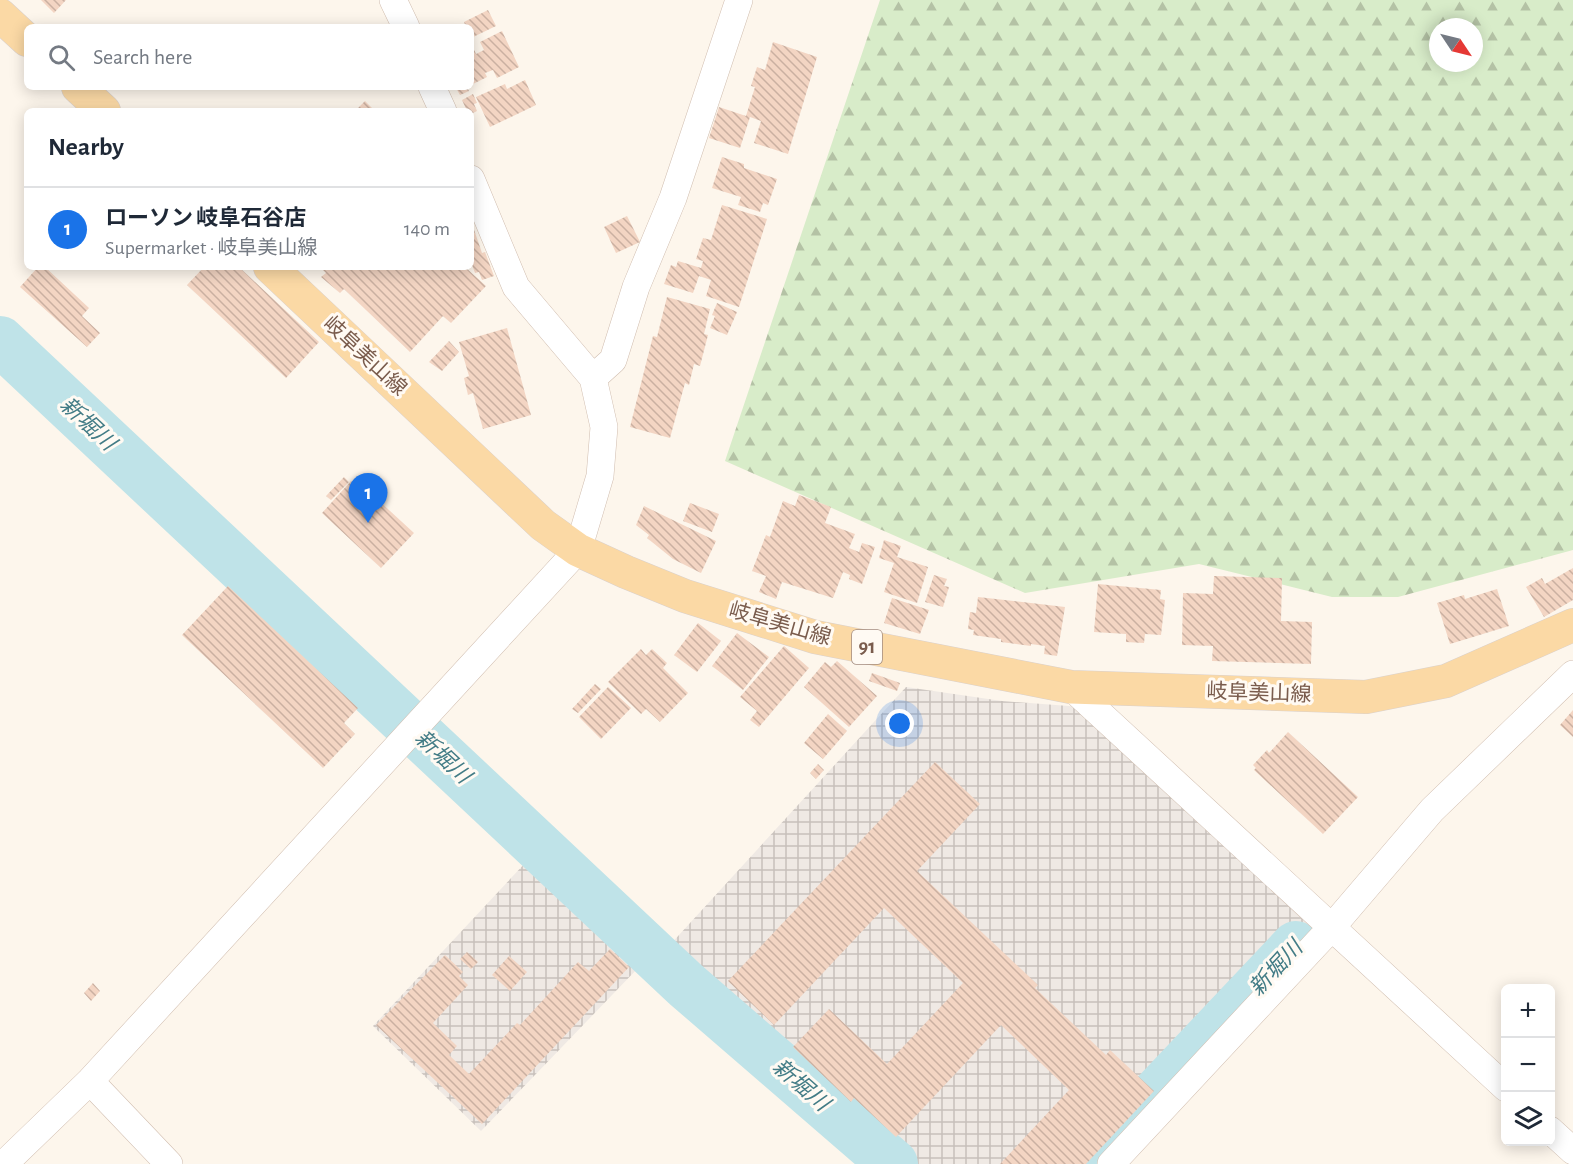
<!DOCTYPE html>
<meta charset="utf-8">
<style>
:root{--surface:#fff;--page:#f6f6f7;--text:#1f2937;--muted:#747a83;--line:#e0e1e3;--accent:#1a73e8}
body{margin:0;font-family:"Alegreya Sans","Noto Sans JP",sans-serif;background:var(--page);color:var(--text)}
.controls{position:absolute;right:18px;bottom:18px;display:grid;overflow:hidden;border-radius:9px;box-shadow:0 3px 15px #0003}
.controls button{width:54px;height:54px;display:grid;place-items:center;padding:0;border:0;border-bottom:2px solid var(--line);background:var(--surface);color:var(--text);font:30px sans-serif}
.compass{position:absolute;left:1429px;top:18px;width:54px;height:54px;border-radius:50%;background:var(--surface);box-shadow:0 3px 15px #0003;rotate:125deg}
.you{position:absolute;left:900px;top:724px;width:21px;height:21px;margin:-15px;border:4px solid #fff;border-radius:50%;background:#1a73e8;box-shadow:0 0 0 9px #1a73e833}
.badge{display:grid;place-items:center;width:39px;height:39px;border-radius:50%;background:var(--accent);color:#fff;font-size:20px;font-weight:700}
.pin{position:absolute;translate:-50% -50px;filter:drop-shadow(0 2px 3px #0008)}
.pin::after{content:'';position:absolute;top:32px;width:21px;height:18px;background:inherit;clip-path:polygon(0 0,100% 0,50% 100%)}
.list{margin:0;padding:0;list-style:none}
h2{display:flex;justify-content:space-between;align-items:center;height:78px;margin:0;padding:0 24px;font-size:26px}
h2 small{font-size:20px;font-weight:400;color:var(--muted)}
.list li{display:grid;grid-template-columns:39px 1fr auto;gap:18px;align-items:center;box-sizing:border-box;height:84px;padding:0 24px;border-top:2px solid var(--line)}
.list b{display:block;font-size:22px;white-space:nowrap}
.list p{margin:0;font-size:20px;white-space:nowrap;color:var(--muted)}
.list em{font-size:20px;font-style:normal;color:var(--muted)}
.icon{flex:none;width:33px;height:33px;fill:none;stroke:currentColor;stroke-width:2;stroke-linecap:round;stroke-linejoin:round}
.map{position:relative;flex:none;width:1573px;height:1164px;overflow:hidden}
.search{position:absolute;background:var(--surface);box-shadow:0 3px 15px #0003;left:24px;top:24px;width:450px;height:66px;display:flex;align-items:center;gap:15px;box-sizing:border-box;padding:0 21px;border-radius:9px;color:var(--muted);font-size:22px}
.panel{position:absolute;background:var(--surface);box-shadow:0 3px 15px #0003;left:24px;top:108px;width:450px;height:162px;border-radius:9px}
.map>svg:first-child{display:block}
</style>
<div class="map">
<svg width="1573" height="1164" viewBox="0 0 1573 1164">
<defs>
<pattern id="industrial-grid" width="8" height="8" patternUnits="userSpaceOnUse" patternTransform="scale(1.5)"><rect width="8" height="8" fill="#efe9e4"/><path d="M0 4h8M4 0v8" fill="none" stroke="#c7c0bb"/></pattern>
<pattern id="forest-firs" width="22" height="20" patternUnits="userSpaceOnUse" patternTransform="scale(1.5)"><rect width="22" height="20" fill="#d8ecc9"/><path d="M5 1l3.5 6h-7zM16 11l3.5 6h-7z" fill="#b4c2a5"/></pattern>
<pattern id="building-back-hatch" width="6" height="6" patternUnits="userSpaceOnUse" patternTransform="scale(1.5)"><rect width="6" height="6" fill="#f3d5c3"/><path d="M-1 5l2 2M0 0l6 6M5-1l2 2" fill="none" stroke="#cab0a1"/></pattern>
</defs>
<rect width="100%" height="100%" fill="#fdf6ec"/>
<path fill="url(#industrial-grid)" d="M906,687L1002,701L1082,707L1311,920L1085,1164H907L668,947Z
M527,861L640,966L481,1131L373,1026Z"/>
<path fill="url(#forest-firs)" fill-rule="evenodd" d="M880,0H1573V550L1398,597H1332L1199,564L1025,593L725,461ZM1438,27H1474V63H1438Z"/>
<g fill="none" stroke-linecap="round" stroke-linejoin="round">
<path stroke="#bfe3e8" stroke-width="50" d="M0,341L686,985L893,1164
M1090,1164L1296,946"/>
</g>
<path fill="url(#building-back-hatch)" d="M41,0H66L54,13Z
M488,10L496,26L471,38V27H466L464,22Z
M502,31L519,67L497,78L493,70L485,73L487,77L471,85V43L476,54L484,50L480,42Z
M773,42L817,57L788,154L754,143L761,121L750,117L740,148L709,138L719,107L746,116L755,87L751,86L757,67L765,70Z
M525,80L536,105L490,127L476,97L505,84L507,89Z
M467,87L469,91L460,95L456,88Z
M473,94L477,103L474,104L477,111L471,114V111H467L462,100Z
M365,101L375,111H355Z
M722,157L744,164V168L777,179L768,205L763,203L760,212L738,205L741,197L712,188Z
M722,205L767,219L739,307L706,296L711,280L699,276L693,293L664,284L671,265L676,267L678,261L701,268L703,261L696,259L703,238L711,240Z
M627,216L640,242L616,253L604,227Z
M471,221L482,253L485,252L494,276L482,280L479,272L475,273L471,262Z
M38,267H45L89,308L82,316L100,333L87,347L20,287Z
M204,267H239L319,342L286,378L187,285Z
M320,267H465L486,286L451,323L443,316L410,352L344,289L340,293L321,277L326,273Z
M667,297L710,309L704,334L708,335L700,366L694,364L689,385L685,383L670,438L630,427L653,336L657,337Z
M717,303L737,312L727,335L710,328L715,316L712,315Z
M507,328L531,415L483,429L473,393L468,395L464,378L469,376L459,342Z
M449,341L459,352L442,371L429,362Z
M344,477L349,482L331,500L326,496Z
M351,481L360,489L362,487L364,489L365,488L414,533L381,568L322,513Z
M799,495L831,507L825,523L855,534L849,548L859,552L862,543L875,547L862,584L849,579L850,575L843,572L833,598L782,582L776,599L759,592L766,576L752,571L766,535L770,537L783,501L795,506Z
M690,503L719,514L712,532L683,521Z
M644,506L716,541L701,573L673,559L647,538L649,535L636,525Z
M884,540L901,546L897,557L928,567L917,603L884,592L894,563L879,558Z
M1573,568V600L1544,617L1526,587L1542,578L1545,584Z
M934,575L947,579L944,586L949,587L943,607L925,602Z
M1214,576L1282,578L1281,621L1312,622L1311,664L1212,661L1213,646L1182,645L1183,593L1213,594Z
M1098,584L1161,590L1160,599L1165,600L1161,635L1145,634L1144,643L1126,642V634L1094,632Z
M228,586L358,708L344,723L355,734L323,768L182,635Z
M1497,589L1509,626L1450,644L1437,603L1464,595L1465,599Z
M978,597L1065,607L1057,656L1044,654L1045,646L1031,644V646L1001,642V639L973,635L974,630L968,629L970,612L976,613Z
M892,598L929,610L920,634L884,623Z
M698,623L721,641L697,672L674,655Z
M737,633L769,657L743,690L712,666Z
M784,646L809,668L759,727L750,720L757,711L740,697Z
M641,649L646,655L652,649L667,663L663,668L688,693L660,722L646,709L641,714L608,682Z
M837,661L877,696L849,727L804,687L825,662L831,667Z
M872,673L900,683L897,691L869,681Z
M595,684L601,689L578,713L572,709Z
M608,687L631,708L601,739L579,717Z
M1573,710V737L1560,725Z
M828,714L847,731L823,759L804,743Z
M1288,732L1358,797L1323,834L1254,770L1256,768L1253,765L1267,750L1269,753Z
M935,762L980,804L917,871L1038,985L1035,988L1106,1055L1110,1050L1154,1091L1086,1164H1000L1069,1090L1001,1025L896,1137L854,1098L851,1102L793,1047L829,1009L887,1064L963,983L884,908L774,1025L728,981Z
M818,764L824,770L816,779L810,773Z
M610,949L629,967L482,1124L376,1025L445,955L463,972L459,976L468,985L433,1023L457,1046L449,1055L469,1074L517,1023L520,1025L578,962L589,971Z
M467,952L478,962L471,969L460,959Z
M509,956L527,972L510,991L492,975Z
M93,983L100,991L91,1001L84,993Z"/>
<g fill="none" stroke-linecap="round" stroke-linejoin="round">
<g stroke="#d1beb0" stroke-width="28">
<path id="minor" d="M393,0L406,27
M432,87L443,111
M593,378L613,360L636,287L673,198L739,0
M1071,687L1506,1088
M90,1081L169,1164
M1550,1130L1573,1151
M4,1164L90,1081L578,550L600,476L604,427L593,378L516,287L471,179
M1111,1164L1332,927L1432,810L1573,674"/>
</g>
<g stroke="#dad1cd" stroke-width="34">
<path id="major" d="M0,15L27,40
M78,87L104,111
M270,267L543,525L578,550L626,572L685,596L815,637L1071,687L1366,697L1446,681L1573,625"/>
</g>
<use href="#minor" stroke="#fff" stroke-width="27"/>
<use href="#major" stroke="#fbd9a5" stroke-width="33"/>
</g>
<g text-anchor="middle" dominant-baseline="central" stroke-width="6" stroke-linejoin="round" paint-order="stroke">
<rect fill="#fffaf3" stroke="#a28b7f" stroke-width="1.5" x="852" y="630" width="30" height="34" rx="4.5"/>
<g font-size="20" font-weight="bold" fill="#7a5c4d">
<text x="867" y="647">91</text>
</g>
<g font-size="21" fill="#7a5c4d" stroke="#fffaf3">
<text transform="translate(365 356) rotate(43)">岐阜美山線</text>
<text transform="translate(780 624) rotate(16)">岐阜美山線</text>
<text transform="translate(1259 693) rotate(2)">岐阜美山線</text>
</g>
<g font-size="22" font-style="italic" fill="#437c86" stroke="#fffaf3">
<text transform="translate(88 424) rotate(43)">新堀川</text>
<text transform="translate(443 757) rotate(43)">新堀川</text>
<text transform="translate(1276 968) rotate(-47)">新堀川</text>
<text transform="translate(801 1085) rotate(41)">新堀川</text>
</g>
</g>
</svg>
<div class="controls">
<button>+</button>
<button>−</button>
<button><svg class="icon" aria-label="layers" viewBox="0 0 24 24"><path d="M12 4l9 5-9 5-9-5zM3 14l9 5 9-5"/></svg></button>
</div>
<svg class="compass" viewBox="-18 -18 36 36"><path d="M0-13l5 13h-10z" fill="#e53935"/><path d="M0 13l5-13h-10z" fill="#747a83"/></svg>
<div class="you"></div>
<div class="pin badge" style="left:368px;top:523px">1</div>
<div class="search"><svg class="icon" aria-label="search" viewBox="0 0 24 24"><circle cx="10" cy="10" r="6"/><path d="M15 15l6 6"/></svg>Search here</div>
<section class="panel">
<h2>Nearby<small></small></h2>
<ul class="list">
<li><span class="badge">1</span><div><b>ローソン 岐阜石谷店</b><p>Supermarket · 岐阜美山線</p></div><em>140 m</em></li>
</ul>
</section>
</div>
